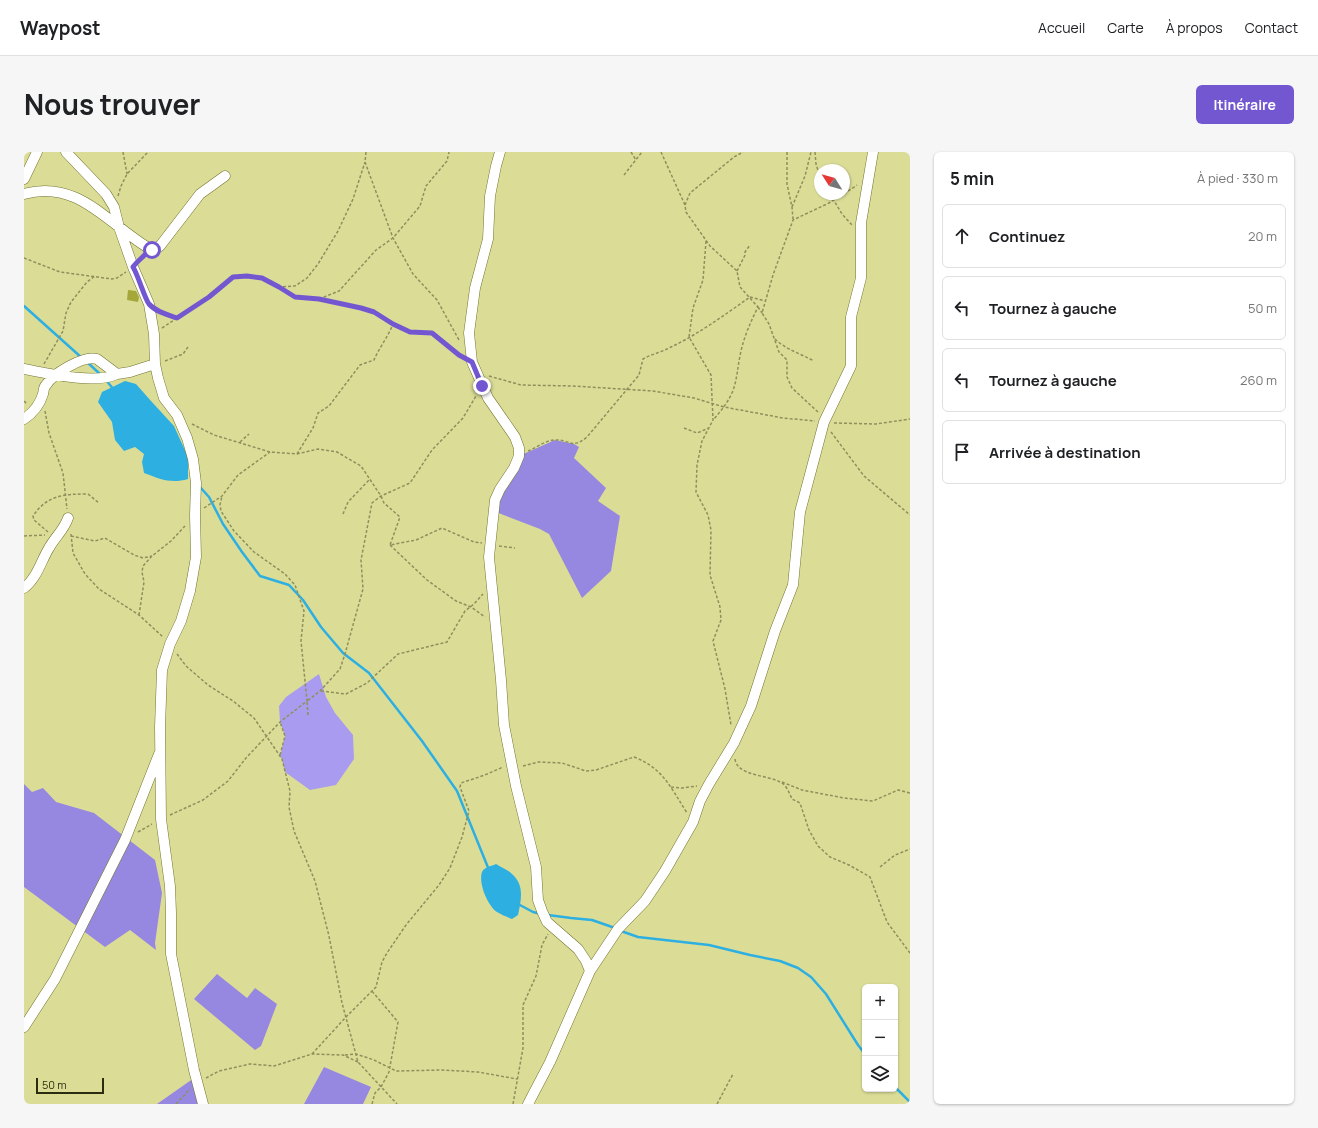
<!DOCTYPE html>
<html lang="fr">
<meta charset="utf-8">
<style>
:root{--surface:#fff;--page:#f6f6f6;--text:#202124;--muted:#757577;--line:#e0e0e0;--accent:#7357d1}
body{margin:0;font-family:Manrope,sans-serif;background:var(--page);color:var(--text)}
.controls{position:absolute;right:12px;bottom:12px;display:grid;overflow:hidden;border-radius:6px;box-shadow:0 1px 3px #0004}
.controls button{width:36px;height:36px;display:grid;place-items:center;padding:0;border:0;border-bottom:1px solid var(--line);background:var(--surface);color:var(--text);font:20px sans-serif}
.compass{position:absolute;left:790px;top:12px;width:36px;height:36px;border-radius:50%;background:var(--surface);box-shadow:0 1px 3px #0004;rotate:307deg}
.scale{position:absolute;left:12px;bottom:10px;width:68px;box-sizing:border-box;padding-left:4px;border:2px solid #2c2c10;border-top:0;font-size:11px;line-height:14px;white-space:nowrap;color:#2c2c10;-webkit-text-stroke:3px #dbdd97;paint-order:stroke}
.stop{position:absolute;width:12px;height:12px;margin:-9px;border:3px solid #7357d1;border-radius:50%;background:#fff}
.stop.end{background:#7357d1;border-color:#fff;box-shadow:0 1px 4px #0008}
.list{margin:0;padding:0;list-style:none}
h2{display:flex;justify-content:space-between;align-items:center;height:52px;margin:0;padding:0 16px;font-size:17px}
h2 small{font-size:13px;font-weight:400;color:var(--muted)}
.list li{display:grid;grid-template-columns:26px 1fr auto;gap:12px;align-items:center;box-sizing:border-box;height:64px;margin:0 8px 8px;padding:0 8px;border:1px solid var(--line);border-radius:6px}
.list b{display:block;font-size:15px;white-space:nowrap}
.list em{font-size:13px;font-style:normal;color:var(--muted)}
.icon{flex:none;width:22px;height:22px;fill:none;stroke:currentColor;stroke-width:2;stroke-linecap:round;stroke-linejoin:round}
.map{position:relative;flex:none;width:886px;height:952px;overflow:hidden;border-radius:6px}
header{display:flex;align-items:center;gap:24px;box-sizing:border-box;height:56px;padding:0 20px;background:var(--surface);border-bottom:1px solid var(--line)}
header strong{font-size:19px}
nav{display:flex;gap:22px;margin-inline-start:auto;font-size:14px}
.intro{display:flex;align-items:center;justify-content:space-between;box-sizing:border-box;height:96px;padding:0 24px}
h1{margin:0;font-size:28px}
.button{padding:10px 18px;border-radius:6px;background:var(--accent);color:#fff;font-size:14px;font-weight:700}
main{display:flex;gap:24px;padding:0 24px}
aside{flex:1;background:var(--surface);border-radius:6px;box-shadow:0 1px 3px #0004}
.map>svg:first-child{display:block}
</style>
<header>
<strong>Waypost</strong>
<nav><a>Accueil</a><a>Carte</a><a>À propos</a><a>Contact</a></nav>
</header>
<div class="intro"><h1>Nous trouver</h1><a class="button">Itinéraire</a></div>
<main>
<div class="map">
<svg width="886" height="952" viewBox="0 0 886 952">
<rect width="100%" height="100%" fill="#dbdd97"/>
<path fill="#a99cf0" d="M295,522L302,545L311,561L329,583L330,607L312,633L286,638L261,620L258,607L256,604L261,584L256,570L255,554L262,545Z"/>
<path fill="#9687e0" d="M531,288L550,292L555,295L550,306L582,336L574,349L596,364L587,419L558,446L525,382L516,377L472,360L475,344L495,304Z
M0,632L8,640L19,636L32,650L70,661L131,708L138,741L131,791L132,798L106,778L81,795L0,735Z
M193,822L223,846L231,836L253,852L237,894L231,898L170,847Z
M300,915L347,935L339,952H280Z
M170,926L181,952H133Z"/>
<path fill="#2eafe2" d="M101,229L112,232L127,249L150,274L164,305V327C147,332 136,327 120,321L118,310L120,302L111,295L100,299L91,288L88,270L74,250L78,240Z
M472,712C477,715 484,718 488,722C501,733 497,749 494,763L488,767C483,765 478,763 473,760C464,754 454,731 458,720C460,715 468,714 472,712Z"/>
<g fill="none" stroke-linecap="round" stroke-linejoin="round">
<path stroke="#2eafe2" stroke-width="2.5" d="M0,154L58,206
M63,210L77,223
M82,228L90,238
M176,335L185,345L199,372L218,400L236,424L265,433L279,448L297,475L319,501L345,521L398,589L433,639L465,718
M494,752L509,760L517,762
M524,763L547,766L568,768L591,776
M597,779L614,785L685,793L726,803L756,809L774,816L787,825L802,842L834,893L841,902
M871,935L886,950"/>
</g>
<path fill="#a6a73b" d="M104,138L112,139L115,145L114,150L103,148Z"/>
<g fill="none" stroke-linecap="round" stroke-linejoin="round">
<g stroke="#73742f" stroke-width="11">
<path id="minor" d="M42,0L82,42L90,55L95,75L109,115L125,152L130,182L131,212L134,226L140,246L153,263L163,286L169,307L172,331L171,363L172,405L166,439L157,469L146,492L138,518L136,575L137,667L146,734L147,761V802L170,918L179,952
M476,0L472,14L466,44L464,87L451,136L445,181L448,210L464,246L491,285L495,296V304L490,316L476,337L471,348L465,405L477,528L480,573L492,634L512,715L514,748L518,759L523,770L554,797L562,809L566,819
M0,27L13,0
M0,42C55,26 86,75 128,98L136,94L176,42L201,24
M0,217C22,221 72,233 93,222
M0,267C9,261 16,252 19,242C20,239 19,236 22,233C29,222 59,203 73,207L93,222L106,220L131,212
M0,436C13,426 17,409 25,396C31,385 40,378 44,366
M0,875L31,827L101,688L135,602
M504,952L526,910L566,819L594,777L621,749L641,719L669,670L676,649L685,632L710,591L727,554L751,479L769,433L776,360L800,270L827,214V165L837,126V71L849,0"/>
</g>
<path stroke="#8e8f5b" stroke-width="1.5" stroke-dasharray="3 2" stroke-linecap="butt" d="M99,0L103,22
M342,0L341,10L369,86L389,122L413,148L435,188
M607,0L612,8
M637,0L661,53L662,60L686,94L713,119L716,135L734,155C726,171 719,187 716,204C713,218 713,231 707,243C702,253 696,260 689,268
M763,0V32L768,55L769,67
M791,0L792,12L796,25
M600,23L618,0
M806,42L818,62L828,73
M820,42L833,33
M94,44L97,34L103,22L124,0
M661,53L666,41L710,5L719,0
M768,55L781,24L787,0
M682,89L679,128L669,156L665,185L687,223L689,268L678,289L673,313L672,340L684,363L687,378L686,423L696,455L697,468L689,489L701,537L707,573
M0,106L36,120L88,127L93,126L102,120
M713,119L721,103V100L726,93
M256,135L271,145L295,147L337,156L350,160L369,172L386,180L408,181L438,204
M295,147L315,139L352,98L369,86L396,54L402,34L423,9L425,0
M734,155L738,161
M136,160L153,166
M138,176L185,145L209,125L223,124L238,126L255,135L271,134L283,126L294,112L314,79L329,47L341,10
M751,187C761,197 777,202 790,209
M141,209L159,202L164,195
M20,212L39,179L42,161L47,150L63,130L71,124
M465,224L497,233L549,234L629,239L670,246L700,255L759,266L791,269
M0,249L3,252
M21,259L25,281L39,321L43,357
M794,260L768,236L763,225V208L755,200L745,172L738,161L749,123L769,68L805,51L819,42
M810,271L852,272L886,267
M168,272L190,283L246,300L273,302L294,297L313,300L337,314L357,344L360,351L376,365L366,393L392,388L418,376L450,390L458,391
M660,276L673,281L685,276
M807,280L840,324L886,363
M216,290L225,282
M504,299C512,296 522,288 531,288C545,287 548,298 563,285L615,223L619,207C628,202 638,200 647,195C673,183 702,162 726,145L741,149
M273,302L289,276L294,261L305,254L336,213L350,208C355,196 364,185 369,172
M180,356L198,344L214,323L246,300
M319,362L324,350L346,327
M24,380L10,368L9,364C23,343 40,342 64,342L75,351
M47,382L49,401L61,422L75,437L115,463L139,485
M0,384L21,383
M47,384L71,389L81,386L110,403L119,406L128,404
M366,393L403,428L432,449L447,455L461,465
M475,394L491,396
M115,463L120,430L118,420L119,414L128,404L147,389L161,374
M153,502L162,514L184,533L209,549L230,566L258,607L266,639L265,655L270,679L291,729L305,784L318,851L334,910L373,952
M297,539L322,542L343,531L374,502L423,490L441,459L450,452L459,442
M284,563L283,549L296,539L316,517L321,502L339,437L337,408L348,351L357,344L386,331L408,298L439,266L452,244
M256,603L261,584L256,570
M711,607C713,624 744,623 756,630C763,633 765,641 768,647L776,651L785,678L794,694L806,705L825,713L846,725L863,770L886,801
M499,614L514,610L538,611L562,619L572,618L610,605C639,616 647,636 663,661
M758,630L778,638L820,646L849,649L874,638L886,641
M647,635L658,636L673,634
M146,663L179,648L204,629L222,606L256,570L283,549L277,489L280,459L271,433L261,422L230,400L210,379L197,359L196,353L198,344
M114,680L128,672
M856,715L871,703L886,697
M288,902L322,865L352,835L358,810L363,801L382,773L415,733L426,716L438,685L445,659L436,635L437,631L461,623L479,615
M321,903L332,902L350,908L372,919L418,918L454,920L493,927
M182,926L195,919L226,912L250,914L288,902L319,903L334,910
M152,952L166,937
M348,952L351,941L357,935L365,920L374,870L348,839
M489,952L499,896V853L512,824L518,793L524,782
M693,952L709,922"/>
<use href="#minor" stroke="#fff" stroke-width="10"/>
</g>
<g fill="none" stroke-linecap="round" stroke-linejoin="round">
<path stroke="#7357d1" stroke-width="5" d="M128,98L126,97C121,104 114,108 109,115C114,123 121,147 125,152C132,160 144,163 153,166L185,145L209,125L223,124L238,126L255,135L271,145L295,147L337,156L350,160L369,172L386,180L408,181L435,203L448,210L458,234"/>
</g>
</svg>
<div class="controls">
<button>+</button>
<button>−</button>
<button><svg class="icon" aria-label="layers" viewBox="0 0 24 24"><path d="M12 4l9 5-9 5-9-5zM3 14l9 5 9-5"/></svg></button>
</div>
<svg class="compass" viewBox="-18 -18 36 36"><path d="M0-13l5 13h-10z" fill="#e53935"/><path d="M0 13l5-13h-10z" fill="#757577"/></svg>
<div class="scale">50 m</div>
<div class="stop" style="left:128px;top:98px"></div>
<div class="stop end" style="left:458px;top:234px"></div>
</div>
<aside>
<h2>5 min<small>À pied · 330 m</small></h2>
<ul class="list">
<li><svg class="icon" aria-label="ahead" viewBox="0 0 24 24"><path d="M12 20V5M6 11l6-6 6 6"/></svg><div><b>Continuez</b></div><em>20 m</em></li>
<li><svg class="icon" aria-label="left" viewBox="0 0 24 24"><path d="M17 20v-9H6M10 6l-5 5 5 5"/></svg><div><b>Tournez à gauche</b></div><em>50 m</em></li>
<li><svg class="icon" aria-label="left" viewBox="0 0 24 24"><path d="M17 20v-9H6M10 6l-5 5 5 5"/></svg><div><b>Tournez à gauche</b></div><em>260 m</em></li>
<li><svg class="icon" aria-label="arrive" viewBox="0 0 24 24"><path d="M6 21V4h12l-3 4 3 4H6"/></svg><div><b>Arrivée à destination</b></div></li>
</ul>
</aside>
</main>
